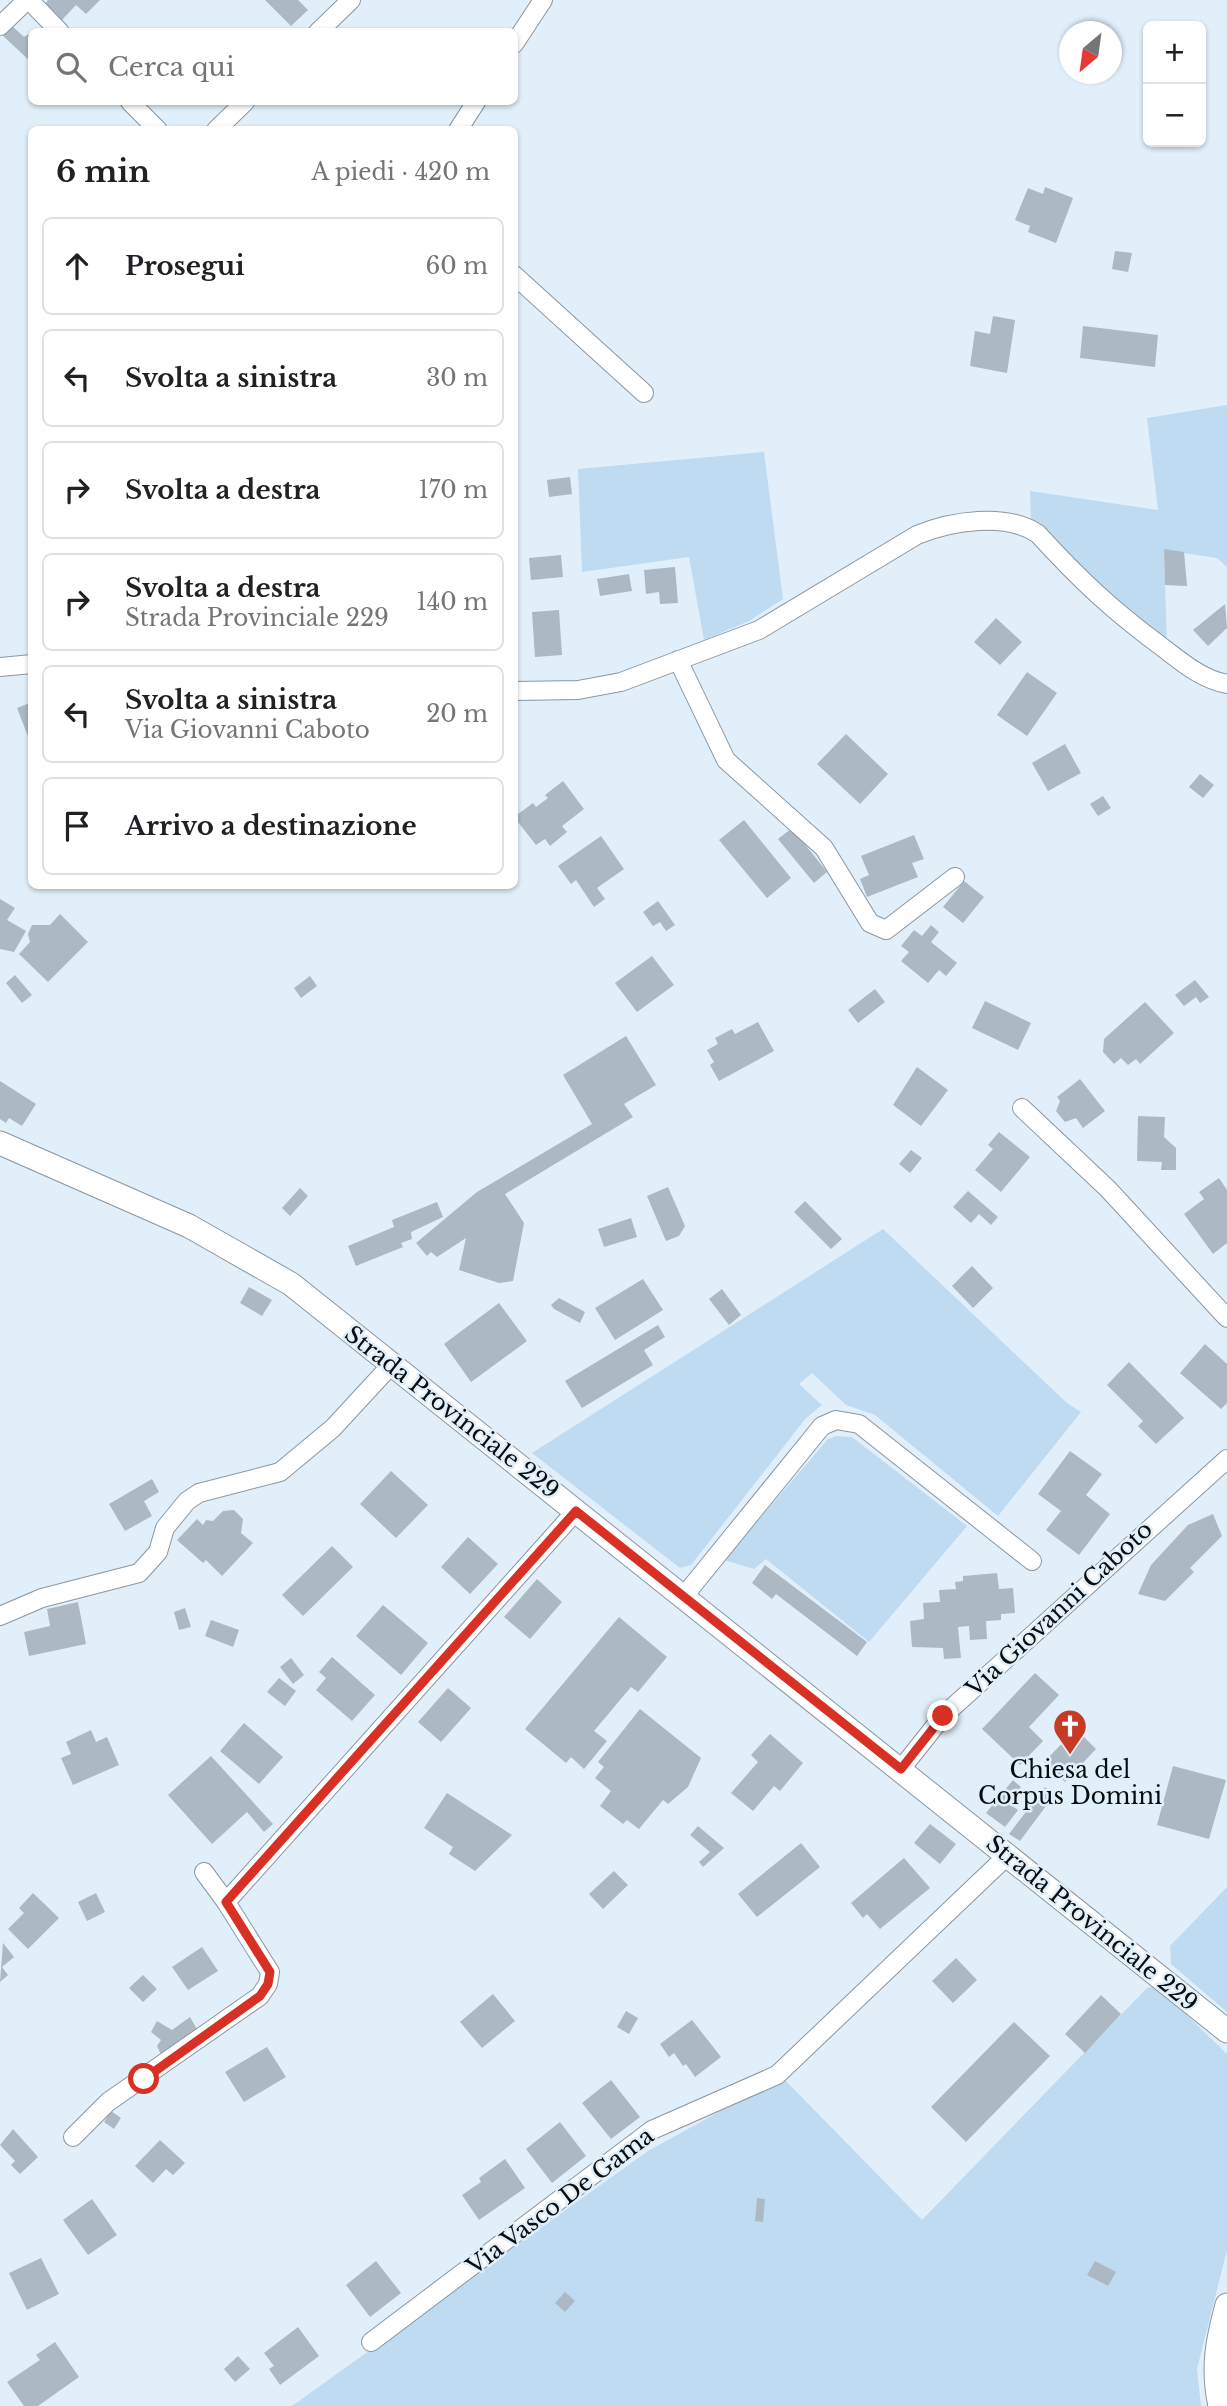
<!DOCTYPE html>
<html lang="it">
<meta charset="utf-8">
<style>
:root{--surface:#fff;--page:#f6f6f6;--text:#202124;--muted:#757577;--line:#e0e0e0}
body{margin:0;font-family:"Libre Baskerville",serif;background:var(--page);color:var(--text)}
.controls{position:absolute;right:21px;top:21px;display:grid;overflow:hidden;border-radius:10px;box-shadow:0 2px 5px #0004}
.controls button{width:63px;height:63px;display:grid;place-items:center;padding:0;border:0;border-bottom:2px solid var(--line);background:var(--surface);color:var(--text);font:35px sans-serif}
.compass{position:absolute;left:1059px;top:21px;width:63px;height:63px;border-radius:50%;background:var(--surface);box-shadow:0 2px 5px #0004;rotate:209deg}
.stop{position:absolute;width:21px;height:21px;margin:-16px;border:5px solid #d93025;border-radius:50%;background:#fff}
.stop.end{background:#d93025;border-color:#fff;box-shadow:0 2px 7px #0008}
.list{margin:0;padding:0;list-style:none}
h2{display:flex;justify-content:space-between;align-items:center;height:91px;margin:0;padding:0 28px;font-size:30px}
h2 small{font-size:23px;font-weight:400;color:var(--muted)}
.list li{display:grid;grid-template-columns:46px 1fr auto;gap:21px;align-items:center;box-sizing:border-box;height:98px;margin:0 14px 14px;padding:0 14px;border:2px solid var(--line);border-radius:10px}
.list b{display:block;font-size:26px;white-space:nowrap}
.list p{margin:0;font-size:23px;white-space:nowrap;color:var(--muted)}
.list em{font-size:23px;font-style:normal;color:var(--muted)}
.icon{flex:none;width:38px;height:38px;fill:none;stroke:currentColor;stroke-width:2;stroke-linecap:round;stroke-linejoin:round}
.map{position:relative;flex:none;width:1227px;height:2406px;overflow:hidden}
.search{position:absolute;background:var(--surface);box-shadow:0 2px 5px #0004;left:28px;top:28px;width:490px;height:77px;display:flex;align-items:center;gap:18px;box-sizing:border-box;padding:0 24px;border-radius:10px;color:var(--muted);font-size:26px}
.panel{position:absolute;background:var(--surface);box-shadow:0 2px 5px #0004;left:28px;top:126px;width:490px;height:763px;border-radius:10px}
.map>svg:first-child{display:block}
</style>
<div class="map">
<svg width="1227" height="2406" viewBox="0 0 1227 2406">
<rect width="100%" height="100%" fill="#e1effa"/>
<path fill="#bedbf2" d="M1227,405V567L1217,558L1164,550L1167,644L1119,604L1031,520L1030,491L1158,510L1147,418Z
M764,452L783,599L749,621L704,640L689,557L582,572L578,469Z
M883,1229L1067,1403L1081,1412L998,1516L875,1415L846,1405L812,1373L799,1384L822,1405L806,1418L691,1565L680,1568L532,1453Z
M836,1436L852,1437L967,1526L869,1642L766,1559L754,1569L724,1560L828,1439Z
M1227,1887V2012L1171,1964L1170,1946Z
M1156,1985L1227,2054V2250L1197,2369L1201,2406H292L648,2151L782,2077L922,2220L1147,1988Z"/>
<path fill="#acb9c4" d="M48,0H100L86,14L76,5L62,20L45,4Z
M265,0H298L308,10L291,26Z
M10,24L24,37L32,32V63L1,34Z
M1045,187L1073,198L1056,243L1028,232L1030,226L1015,220L1028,188L1043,194Z
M1115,251L1132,253L1128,272L1112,269Z
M993,316L1015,320L1007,373L970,366L975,331L990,334Z
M1083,326L1158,335L1155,367L1080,358Z
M570,477L572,494L549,497L547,480Z
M1164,549L1184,552L1187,586L1165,585Z
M561,555L563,577L531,580L529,558Z
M675,567L678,603L660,604L659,592L646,594L644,570Z
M629,574L632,591L600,596L597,579Z
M1225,604L1227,628L1208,646L1193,630Z
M559,610L562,655L535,657L532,612Z
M996,618L1022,642L1000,665L974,642Z
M1027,672L1057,693L1027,736L997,715Z
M32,702V744H31L17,708Z
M846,734L888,774L860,804L817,764Z
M1065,744L1081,773L1048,791L1032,763Z
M1200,774L1214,785L1203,798L1189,787Z
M563,781L584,809L562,826L567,832L550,846L545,839L536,845L514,817L533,803L536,807L548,798L545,795Z
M1103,796L1111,808L1098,816L1090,804Z
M744,820L791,878L767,898L719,840Z
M792,828L827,872L814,883L778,839Z
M914,835L924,859L912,863L918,877L867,897L860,879L869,875L861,856Z
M601,836L624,869L597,888L605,899L594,907L576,880L571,884L558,866Z
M964,881L984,897L963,923L943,907Z
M0,899L15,908L7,920L26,931L14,952L0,949Z
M658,901L675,925L666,931L660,922L653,926L643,912Z
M60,914L88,942L48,982L19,954L30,942L28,934L32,925H50Z
M931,925L939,932L931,942L957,963L946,976L939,970L928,983L901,961L909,952L901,946L914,930L922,936Z
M652,956L674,985L637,1012L615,983Z
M15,975L32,995L22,1003L6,983Z
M310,976L317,986L301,998L294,988Z
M1195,980L1209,997L1200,1003L1196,997L1184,1006L1175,995Z
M875,989L885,1002L858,1023L848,1010Z
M985,1001L1031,1023L1018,1050L972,1028Z
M1145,1002L1174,1033L1140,1064L1136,1059L1128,1065L1121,1058L1114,1064L1103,1052L1104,1039Z
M758,1022L774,1051L719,1081L710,1065L714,1062L707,1050L718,1044L715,1038L732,1029L735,1034Z
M626,1036L656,1085L624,1104L633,1117L505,1194L524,1223L513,1281L499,1283L459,1270L466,1238L437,1257L431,1252L427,1256L416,1243L477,1192L592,1124L563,1075Z
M917,1067L948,1090L921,1126L893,1105Z
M1080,1079L1105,1111L1083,1128L1076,1118L1065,1122L1056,1111L1060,1101L1057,1097Z
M0,1081L36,1104L22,1126L9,1118L6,1123L0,1119Z
M1138,1116L1165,1117L1164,1137L1176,1148V1170H1161L1162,1162L1137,1161Z
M999,1132L1030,1157L1001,1192L975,1170L993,1149L988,1145Z
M911,1150L922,1158L910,1173L899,1164Z
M1219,1178L1227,1190V1243L1213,1254L1184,1214L1204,1199L1199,1192Z
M668,1187L685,1226L679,1236L666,1241L647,1196Z
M300,1188L308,1196L290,1216L282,1208Z
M968,1191L998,1217L991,1225L979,1214L971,1223L953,1207Z
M805,1201L842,1239L831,1249L794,1212Z
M437,1202L443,1217L411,1232L412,1239L401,1243L403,1247L356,1266L348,1246L394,1227L392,1220Z
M631,1218L637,1237L604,1247L598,1229Z
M972,1266L993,1288L973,1308L952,1286Z
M643,1279L663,1310L615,1340L595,1308Z
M249,1287L272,1300L262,1316L240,1303Z
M722,1289L741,1315L729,1325L709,1299Z
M559,1298L585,1312L580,1323L554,1309L551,1305Z
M499,1303L527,1341L471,1382L444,1344Z
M658,1325L665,1337L644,1350L653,1365L582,1408L565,1381Z
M1205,1344L1227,1364V1403L1221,1409L1180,1373Z
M1129,1362L1184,1418L1156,1444L1138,1426L1143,1421L1107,1385Z
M1070,1451L1102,1474L1086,1495L1110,1514L1079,1555L1046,1530L1061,1511L1038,1494Z
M391,1471L428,1505L396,1538L360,1504Z
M152,1479L159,1492L144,1501L152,1516L125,1531L109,1504Z
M234,1510L243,1519L241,1533L253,1543L222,1576L206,1560L203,1563L177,1540L197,1519L203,1525L206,1520L213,1521L223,1511Z
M1213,1514L1222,1536L1190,1568L1194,1572L1165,1601L1138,1594L1151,1565L1188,1525Z
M468,1537L498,1564L470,1594L441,1567Z
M332,1546L353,1567L303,1616L282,1595Z
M765,1565L867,1642L857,1656L776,1594L772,1599L752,1583Z
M997,1573L999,1589L1013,1588L1015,1613L1001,1614V1620L986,1621L987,1639L970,1640L969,1626L958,1627L961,1658L944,1659L943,1648L912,1647L910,1621L924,1619L923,1603L940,1602L939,1590L956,1589L955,1582L963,1581V1576Z
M537,1579L562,1602L530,1639L504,1617Z
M78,1602L86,1644L29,1656L24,1632L50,1626L47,1609Z
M383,1605L428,1643L401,1675L356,1636Z
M185,1608L191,1627L179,1630L174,1612Z
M619,1617L667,1657L638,1692L631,1687L594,1731L607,1741L584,1769L571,1757L566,1763L525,1729Z
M211,1620L239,1630L233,1647L205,1636Z
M332,1657L375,1695L352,1721L316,1690L326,1678L319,1672Z
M291,1658L304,1675L293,1684L280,1667Z
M1035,1673L1059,1695L1029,1727L1043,1741L1020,1765L982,1729Z
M279,1678L296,1691L285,1706L267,1692Z
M448,1688L471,1708L441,1742L418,1722Z
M640,1709L701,1758L688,1787L668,1804L663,1800L639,1829L627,1820L623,1824L600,1806L611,1791L595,1778L604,1767L598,1762Z
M244,1723L283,1757L259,1784L220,1751Z
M1076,1729L1096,1749L1065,1782L1044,1762Z
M91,1730L96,1742L107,1737L119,1765L73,1785L61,1758L71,1754L66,1742Z
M770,1734L803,1763L780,1791L774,1786L753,1811L731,1793L758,1762L751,1755Z
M211,1756L273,1824L264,1832L247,1812L212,1844L168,1795Z
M1173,1766L1226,1780L1209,1839L1157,1825Z
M1013,1780L1021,1787L1012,1799L1008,1796L1004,1800L1018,1810L1005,1827L986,1813Z
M1045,1787L1055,1794L1020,1841L1009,1834Z
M447,1793L512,1835L475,1871L449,1854L453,1847L424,1828Z
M930,1824L956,1844L940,1864L914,1843Z
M698,1826L724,1848L703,1867L699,1862L710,1852L690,1835Z
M801,1843L820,1867L757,1917L738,1894Z
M904,1858L930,1888L880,1929L867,1914L863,1918L851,1903Z
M614,1871L628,1885L603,1909L589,1894Z
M33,1893L59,1918L28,1949L8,1929L24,1913L19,1908Z
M96,1893L105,1912L87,1921L78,1902Z
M3,1943L14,1957L2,1967L8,1975L0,1982Z
M202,1947L218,1971L188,1990L172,1967Z
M956,1958L977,1980L953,2003L932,1981Z
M143,1975L157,1989L143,2002L129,1988Z
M493,1994L515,2021L482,2048L460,2022Z
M1101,1995L1121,2014L1085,2053L1065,2034Z
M626,2011L638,2018L629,2034L617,2027Z
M190,2017L198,2031L162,2057L157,2046L161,2040L151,2032L157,2021L172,2030Z
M692,2020L721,2057L695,2077L686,2064L683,2066L674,2053L669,2057L660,2044Z
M1014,2022L1050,2056L966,2142L931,2107Z
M267,2047L286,2077L244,2102L225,2072Z
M611,2080L640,2117L611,2139L582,2103Z
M111,2111L121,2118L114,2129L104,2122Z
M560,2122L586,2156L552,2183L526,2149Z
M13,2129L38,2157L20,2174L11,2165L15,2161L0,2145Z
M160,2140L185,2163L173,2175L166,2169L153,2183L135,2166Z
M505,2159L525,2188L479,2220L462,2195L481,2182L479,2178Z
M757,2198L765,2199L763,2222L755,2221Z
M92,2199L117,2235L88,2255L63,2220Z
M41,2258L59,2294L27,2310L9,2273Z
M376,2261L401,2293L370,2317L346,2285Z
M1095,2261L1116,2272L1108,2286L1087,2275Z
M565,2292L575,2301L565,2312L555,2303Z
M298,2327L319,2356L280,2385L269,2369L274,2366L264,2353Z
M55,2342L79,2377L38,2406H24L7,2382L40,2360L36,2355Z
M238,2356L250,2369L235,2382L224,2369Z"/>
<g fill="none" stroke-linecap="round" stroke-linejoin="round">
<g stroke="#8a97a1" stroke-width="20">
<path id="minor" d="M29,0L60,32
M0,26L27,0
M318,32L351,0
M514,44L543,0
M130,102L158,130
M216,130L245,102
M458,130L476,102
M514,275L644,393
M678,660L726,760L824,848L870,923L886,930L955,877
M0,667L32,664
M514,691L578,690L621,682L759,630L917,535C951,521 1006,512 1038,534C1080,580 1112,610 1162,647C1182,662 1201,679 1227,684
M1022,1108L1108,1189L1227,1318
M684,1596L822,1426L836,1420L859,1424L1032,1561
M0,1616L42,1598L139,1573L158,1552L165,1528L187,1501L199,1493L280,1472L333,1428L392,1364
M901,1769L943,1716L1227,1459
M204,1872L226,1902
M73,2137L108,2102L260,1996L268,1984L270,1972L226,1902L576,1511
M371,2342L652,2130L777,2075L1008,1855"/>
</g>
<g stroke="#8a97a1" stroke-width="25">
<path id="tertiary" d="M0,1143L189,1226L291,1284L1227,2031
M1220,2406C1212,2369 1217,2341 1227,2305"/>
</g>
<use href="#minor" stroke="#fff" stroke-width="18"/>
<use href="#tertiary" stroke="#fff" stroke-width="23"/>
</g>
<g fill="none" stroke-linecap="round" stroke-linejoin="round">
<path stroke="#d93025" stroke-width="9" d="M144,2079L260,1996L268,1984L270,1972L226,1902L576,1511L901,1769L943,1716"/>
</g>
<defs>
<g id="church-pin" transform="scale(1.75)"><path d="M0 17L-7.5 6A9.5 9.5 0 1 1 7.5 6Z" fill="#c63a26" stroke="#e1effa"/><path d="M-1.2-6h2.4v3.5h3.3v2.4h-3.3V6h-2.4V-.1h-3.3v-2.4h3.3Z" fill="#fff"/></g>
</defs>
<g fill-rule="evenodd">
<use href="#church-pin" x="1070" y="1726"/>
</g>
<g text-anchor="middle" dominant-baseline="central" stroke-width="5" stroke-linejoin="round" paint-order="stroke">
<g font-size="23" fill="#070c0f" stroke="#e1effa">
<text transform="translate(452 1412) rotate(38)">Strada Provinciale 229</text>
<text transform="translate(1059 1609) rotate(-43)">Via Giovanni Caboto</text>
<text transform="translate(1092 1923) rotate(39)">Strada Provinciale 229</text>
<text transform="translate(560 2201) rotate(-37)">Via Vasco De Gama</text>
</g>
<g font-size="23" fill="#070c0f" stroke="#e1effa">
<text x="1070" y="1770">Chiesa del<tspan x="1070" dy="26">Corpus Domini</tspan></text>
</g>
</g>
</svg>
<div class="controls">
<button>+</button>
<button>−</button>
</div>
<svg class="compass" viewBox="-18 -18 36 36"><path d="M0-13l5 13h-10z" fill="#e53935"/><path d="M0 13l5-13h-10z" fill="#757577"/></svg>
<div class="stop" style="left:144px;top:2079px"></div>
<div class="stop end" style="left:943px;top:1716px"></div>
<div class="search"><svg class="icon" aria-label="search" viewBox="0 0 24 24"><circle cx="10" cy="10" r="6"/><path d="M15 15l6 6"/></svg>Cerca qui</div>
<section class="panel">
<h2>6 min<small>A piedi · 420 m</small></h2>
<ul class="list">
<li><svg class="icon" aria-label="ahead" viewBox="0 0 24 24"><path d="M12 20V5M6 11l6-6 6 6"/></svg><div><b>Prosegui</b></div><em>60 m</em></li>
<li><svg class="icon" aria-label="left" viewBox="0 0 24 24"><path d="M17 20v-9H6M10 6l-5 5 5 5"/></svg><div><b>Svolta a sinistra</b></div><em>30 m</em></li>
<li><svg class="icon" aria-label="right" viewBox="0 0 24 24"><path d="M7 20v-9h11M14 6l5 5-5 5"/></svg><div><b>Svolta a destra</b></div><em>170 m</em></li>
<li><svg class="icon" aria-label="right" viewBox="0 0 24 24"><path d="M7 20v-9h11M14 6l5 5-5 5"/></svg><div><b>Svolta a destra</b><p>Strada Provinciale 229</p></div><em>140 m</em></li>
<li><svg class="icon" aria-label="left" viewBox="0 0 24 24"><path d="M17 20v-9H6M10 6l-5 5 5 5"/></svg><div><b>Svolta a sinistra</b><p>Via Giovanni Caboto</p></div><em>20 m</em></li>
<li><svg class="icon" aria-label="arrive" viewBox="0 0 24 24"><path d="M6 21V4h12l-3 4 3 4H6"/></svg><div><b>Arrivo a destinazione</b></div></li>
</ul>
</section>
</div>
